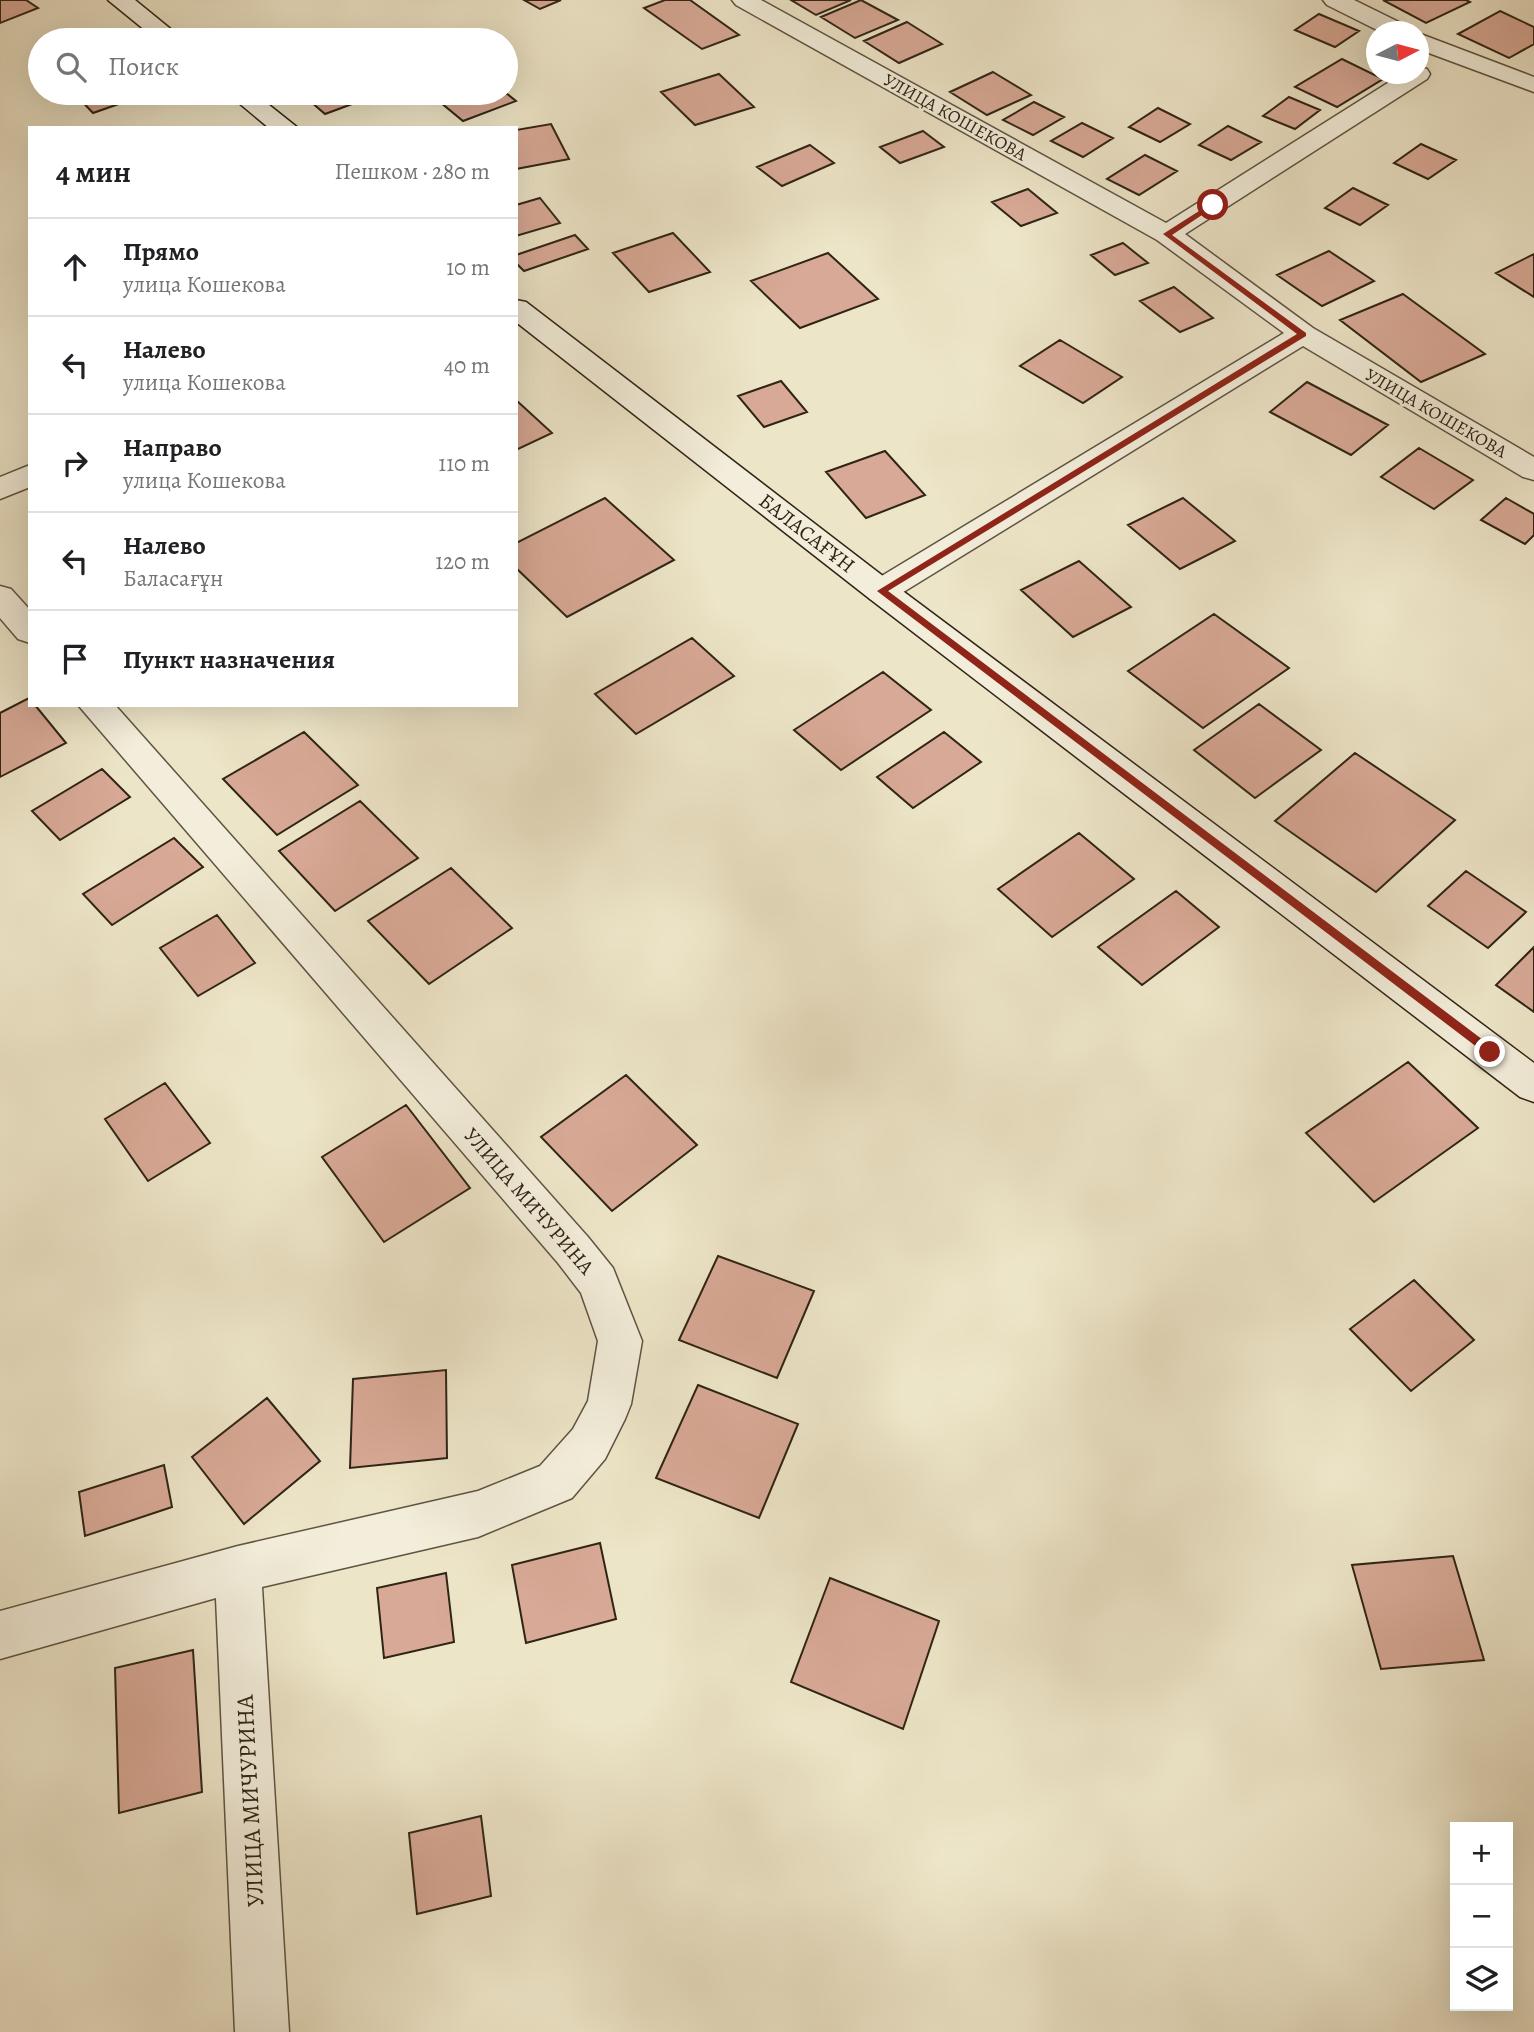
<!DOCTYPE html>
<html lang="ru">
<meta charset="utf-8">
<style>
:root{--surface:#fff;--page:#f6f6f6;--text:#202124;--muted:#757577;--line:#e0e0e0}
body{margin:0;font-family:Alegreya,serif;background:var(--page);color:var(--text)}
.controls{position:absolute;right:21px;bottom:21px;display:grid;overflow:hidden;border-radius:0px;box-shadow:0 7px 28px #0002}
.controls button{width:63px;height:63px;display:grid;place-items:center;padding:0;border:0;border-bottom:2px solid var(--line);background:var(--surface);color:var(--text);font:35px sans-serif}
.compass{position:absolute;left:1366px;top:21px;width:63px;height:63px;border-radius:50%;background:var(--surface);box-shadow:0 7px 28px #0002;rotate:84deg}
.stop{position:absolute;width:21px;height:21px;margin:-16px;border:5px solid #8f2418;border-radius:50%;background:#fff}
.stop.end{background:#8f2418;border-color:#fff;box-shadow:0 2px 7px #0008}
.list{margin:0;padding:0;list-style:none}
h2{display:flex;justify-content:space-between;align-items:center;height:91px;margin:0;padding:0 28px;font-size:30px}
h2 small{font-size:23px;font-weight:400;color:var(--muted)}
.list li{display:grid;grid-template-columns:46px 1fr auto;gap:21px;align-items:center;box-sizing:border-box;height:98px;padding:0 28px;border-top:2px solid var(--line)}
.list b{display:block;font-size:26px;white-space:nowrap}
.list p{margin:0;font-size:23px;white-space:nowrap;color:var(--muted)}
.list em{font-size:23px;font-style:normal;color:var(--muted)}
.icon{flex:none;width:38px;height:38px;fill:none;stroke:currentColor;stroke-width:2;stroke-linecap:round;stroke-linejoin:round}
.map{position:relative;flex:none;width:1534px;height:2032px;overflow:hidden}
.search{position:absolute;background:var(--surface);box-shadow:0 7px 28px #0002;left:28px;top:28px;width:490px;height:77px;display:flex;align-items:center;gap:18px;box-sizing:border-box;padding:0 24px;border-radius:38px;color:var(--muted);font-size:26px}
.panel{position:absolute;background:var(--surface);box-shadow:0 7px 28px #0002;left:28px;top:126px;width:490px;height:581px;border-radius:0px}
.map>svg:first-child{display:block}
</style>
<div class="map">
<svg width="1534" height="2032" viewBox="0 0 1534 2032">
<rect width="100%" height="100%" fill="#ede5c8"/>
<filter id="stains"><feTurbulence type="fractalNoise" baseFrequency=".00286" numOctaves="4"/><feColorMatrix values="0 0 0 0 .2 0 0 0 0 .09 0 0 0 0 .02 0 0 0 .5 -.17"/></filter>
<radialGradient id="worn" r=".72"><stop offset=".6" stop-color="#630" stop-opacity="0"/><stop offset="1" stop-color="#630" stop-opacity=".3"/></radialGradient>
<path fill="#d8a996" stroke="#2f2415" stroke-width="2" d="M0,0H26L38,8L0,23Z
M524,0H561L540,9Z
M665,0H690L739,35L702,49L644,8Z
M791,0H851L816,15Z
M861,0L898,20L855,38L821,17Z
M1383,0H1466L1470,2L1426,23Z
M1500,11L1534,27V44L1509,58L1458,34Z
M1319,14L1359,31L1335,47L1295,30Z
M907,22L942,44L899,63L864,41Z
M1342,59L1383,79L1337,107L1295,87Z
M993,72L1031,95L987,115L950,92Z
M719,74L754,107L695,125L661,92Z
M74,93H123L130,100L93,113Z
M309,93H377L379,94L325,114L303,95Z
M464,93H506L516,101L463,121L440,102Z
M1289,97L1320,110L1295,129L1263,116Z
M1034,102L1064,117L1033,135L1003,120Z
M1158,108L1190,124L1160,142L1129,127Z
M1082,123L1113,138L1083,157L1051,141Z
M551,124L569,159L516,169V130Z
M1228,126L1261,142L1231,160L1199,145Z
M923,131L944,147L900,163L880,147Z
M1421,144L1456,160L1428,179L1394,163Z
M810,145L834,163L782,186L757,167Z
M1145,155L1177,171L1139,195L1107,179Z
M1353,188L1388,205L1360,225L1325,208Z
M1028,189L1057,213L1021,226L992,202Z
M540,198L560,223L516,236V205Z
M673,233L710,272L649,292L613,253Z
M575,235L588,249L524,271L516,263V255Z
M1123,243L1148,263L1115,275L1091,255Z
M1329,251L1374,281L1322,306L1277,275Z
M828,253L878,299L800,328L751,281Z
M1534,254V297L1496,273Z
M1174,287L1213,318L1180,332L1140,301Z
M1403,294L1485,354L1421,382L1340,320Z
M1060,340L1122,377L1083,403L1020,366Z
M781,381L807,412L764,427L738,396Z
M1307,382L1388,425L1351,455L1270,412Z
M516,400L552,433L516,450Z
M1419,448L1473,480L1434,509L1381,477Z
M885,451L925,495L866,518L826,472Z
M605,498L674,560L567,617L516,568V543Z
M1183,498L1235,541L1180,569L1128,525Z
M1506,498L1534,514V535L1525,544L1481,520Z
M1079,561L1131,607L1073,637L1021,590Z
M1214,614L1289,668L1203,728L1128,671Z
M692,638L734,676L636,734L595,694Z
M883,672L931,710L841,770L794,730Z
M29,698L30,705H35L66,743L0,777V713Z
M1259,704L1321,750L1255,798L1194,750Z
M304,732L358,785L277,835L223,779Z
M944,732L981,762L913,808L877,777Z
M1355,753L1455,820L1376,892L1275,821Z
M102,769L130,797L60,840L32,811Z
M360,801L418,858L335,911L279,851Z
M1079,833L1134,879L1052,937L998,889Z
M174,838L203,867L112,925L83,894Z
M451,868L512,928L429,984L368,921Z
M1466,871L1526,912L1488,948L1428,906Z
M1176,891L1219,927L1142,985L1098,947Z
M217,915L255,963L198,996L160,948Z
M1534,947V1012L1496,985Z
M1408,1062L1478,1128L1374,1202L1306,1133Z
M626,1075L697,1145L612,1211L541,1137Z
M165,1083L210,1143L148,1181L105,1119Z
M406,1105L470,1188L384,1242L322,1157Z
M718,1256L814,1291L777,1378L679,1340Z
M1414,1280L1474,1340L1411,1391L1350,1329Z
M446,1370L447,1458L350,1468L353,1379Z
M698,1385L798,1424L759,1518L656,1478Z
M267,1398L320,1461L244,1524L192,1457Z
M164,1465L172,1507L85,1536L79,1492Z
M600,1543L616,1619L526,1643L512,1565Z
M1453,1556L1484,1660L1381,1669L1352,1565Z
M446,1573L454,1642L384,1658L377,1588Z
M830,1578L939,1621L903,1729L791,1682Z
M193,1650L202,1792L119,1813L115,1668Z
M481,1816L491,1896L417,1914L409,1833Z"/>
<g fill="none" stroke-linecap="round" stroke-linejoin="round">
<g stroke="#5e5442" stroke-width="3">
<path id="street" d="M732,0H761L1166,223L1402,74H1418V67L1427,69L1430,74L1427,79L1185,234L1313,328L1534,457V480L1523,477L1303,346L892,599L881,602L870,599L865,591L870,583L1284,333L1157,240L736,5Z
M1323,0H1354L1409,27L1413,32H1381L1327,5Z
M1418,33L1534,77V92L1418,49Z
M30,465V487L0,499V477Z
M0,586L11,589L30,610V643L18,639L0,618Z
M78,705H115L588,1237L613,1268L642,1341L631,1404L625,1419L605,1459L572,1498L478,1537L262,1587L289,2032H235L216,1598L0,1659V1611L238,1546L478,1491L540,1466L573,1429L588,1401L598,1341L581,1293L558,1263Z"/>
</g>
<g stroke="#2f2415" stroke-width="3">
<path id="secondary" d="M108,0H135L184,40H157Z
M227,93H254L298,128H269Z
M516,300L526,302L892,583L1534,1063V1102L1520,1097L870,599L516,322Z"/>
</g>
<use href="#street" fill="#f3eedb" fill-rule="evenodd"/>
<use href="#secondary" fill="#f3eedb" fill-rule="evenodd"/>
</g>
<path fill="#8f2418" d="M1210,204L1217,205L1172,235L1306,333V336L888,591L1495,1049V1056L1490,1057L877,591L1297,334L1163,234Z"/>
<g text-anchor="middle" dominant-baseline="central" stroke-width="5" stroke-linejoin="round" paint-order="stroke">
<g font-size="18" fill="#2f2415" stroke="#f3eedb">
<text transform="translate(955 117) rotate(29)">УЛИЦА КОШЕКОВА</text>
<text transform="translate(1436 413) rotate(30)">УЛИЦА КОШЕКОВА</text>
</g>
<g font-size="21" fill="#2f2415" stroke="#f3eedb">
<text transform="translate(807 533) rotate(38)">БАЛАСАҒҰН</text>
<text transform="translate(529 1201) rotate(49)">УЛИЦА МИЧУРИНА</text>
</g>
<g font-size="24" fill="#2f2415" stroke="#f3eedb">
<text transform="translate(250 1801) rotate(-93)">УЛИЦА МИЧУРИНА</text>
</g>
</g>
<rect width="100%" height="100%" filter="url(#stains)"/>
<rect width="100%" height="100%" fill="url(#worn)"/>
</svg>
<div class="controls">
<button>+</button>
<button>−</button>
<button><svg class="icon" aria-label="layers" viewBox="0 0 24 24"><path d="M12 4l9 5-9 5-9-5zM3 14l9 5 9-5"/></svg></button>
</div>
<svg class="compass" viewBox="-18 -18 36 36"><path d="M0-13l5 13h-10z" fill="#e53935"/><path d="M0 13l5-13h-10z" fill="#757577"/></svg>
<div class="stop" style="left:1213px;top:205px"></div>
<div class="stop end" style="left:1490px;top:1052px"></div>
<div class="search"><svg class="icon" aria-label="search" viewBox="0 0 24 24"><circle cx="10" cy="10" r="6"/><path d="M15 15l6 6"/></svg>Поиск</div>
<section class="panel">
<h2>4 мин<small>Пешком · 280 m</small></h2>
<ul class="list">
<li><svg class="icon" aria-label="ahead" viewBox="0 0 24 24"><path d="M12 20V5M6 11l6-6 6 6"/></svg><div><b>Прямо</b><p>улица Кошекова</p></div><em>10 m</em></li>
<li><svg class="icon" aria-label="left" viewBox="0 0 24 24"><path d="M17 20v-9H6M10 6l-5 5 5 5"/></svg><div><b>Налево</b><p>улица Кошекова</p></div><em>40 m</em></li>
<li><svg class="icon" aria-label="right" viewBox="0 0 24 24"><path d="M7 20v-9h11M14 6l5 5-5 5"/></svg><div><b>Направо</b><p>улица Кошекова</p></div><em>110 m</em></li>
<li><svg class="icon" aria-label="left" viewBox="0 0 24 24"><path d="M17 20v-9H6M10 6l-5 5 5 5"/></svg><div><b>Налево</b><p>Баласағұн</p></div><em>120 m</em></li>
<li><svg class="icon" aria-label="arrive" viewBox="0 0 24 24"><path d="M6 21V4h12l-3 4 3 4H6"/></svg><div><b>Пункт назначения</b></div></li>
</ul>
</section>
</div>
